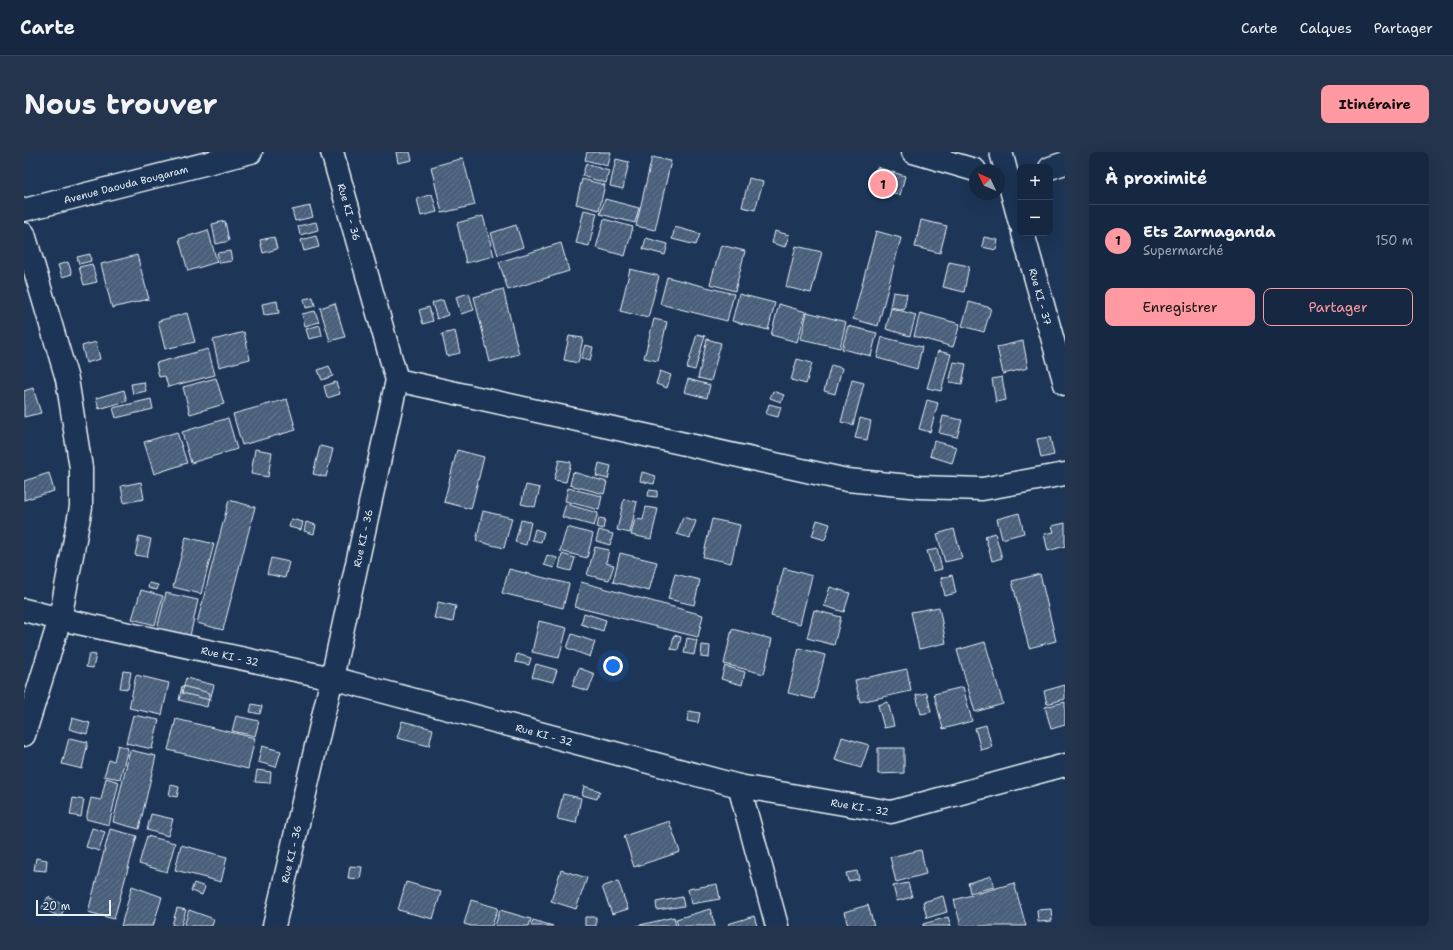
<!DOCTYPE html>
<html lang="fr">
<meta charset="utf-8">
<style>
:root{--surface:#162841;--page:#23344c;--text:#f1f3f6;--muted:#9ea6b1;--line:#35445a;--accent:#ff9aa2}
body{margin:0;font-family:"Shantell Sans",sans-serif;background:var(--page);color:var(--text)}
.controls{position:absolute;right:12px;top:12px;display:grid;overflow:hidden;border-radius:8px;box-shadow:0 4px 16px #0002}
.controls button{width:36px;height:36px;display:grid;place-items:center;padding:0;border:0;border-bottom:1px solid var(--line);background:var(--surface);color:var(--text);font:20px sans-serif}
.compass{position:absolute;left:945px;top:12px;width:36px;height:36px;border-radius:50%;background:var(--surface);box-shadow:0 4px 16px #0002;rotate:314deg}
.scale{position:absolute;left:12px;bottom:10px;width:75px;box-sizing:border-box;padding-left:4px;border:2px solid #e8f1f8;border-top:0;font-size:11px;line-height:14px;white-space:nowrap;color:#e8f1f8;-webkit-text-stroke:3px #1d3557;paint-order:stroke}
.you{position:absolute;left:589px;top:514px;width:14px;height:14px;margin:-10px;border:3px solid #fff;border-radius:50%;background:#1a73e8;box-shadow:0 0 0 6px #1a73e833}
.badge{display:grid;place-items:center;width:26px;height:26px;border-radius:50%;background:var(--accent);color:#111;font-size:13px;font-weight:700}
.pin{position:absolute;translate:-50% -50%;border:2px solid #fff;box-shadow:0 1px 4px #0006}
.list{margin:0;padding:0;list-style:none}
h2{display:flex;justify-content:space-between;align-items:center;height:52px;margin:0;padding:0 16px;font-size:17px}
h2 small{font-size:13px;font-weight:400;color:var(--muted)}
.list li{display:grid;grid-template-columns:26px 1fr auto;gap:12px;align-items:center;box-sizing:border-box;height:72px;padding:0 16px;border-top:1px solid var(--line)}
.list b{display:block;font-size:15px;white-space:nowrap}
.list p{margin:0;font-size:13px;white-space:nowrap;color:var(--muted)}
.list em{font-size:13px;font-style:normal;color:var(--muted)}
.actions{display:flex;gap:8px;padding:12px 16px}
.actions a{flex:1;padding:9px 0;border:1px solid var(--accent);border-radius:8px;text-align:center;font-size:14px;color:var(--accent)}
.actions .main{background:var(--accent);color:#111}
.map{position:relative;flex:none;width:1041px;height:774px;overflow:hidden;border-radius:8px}
header{display:flex;align-items:center;gap:24px;box-sizing:border-box;height:56px;padding:0 20px;background:var(--surface);border-bottom:1px solid var(--line)}
header strong{font-size:19px}
nav{display:flex;gap:22px;margin-inline-start:auto;font-size:14px}
.intro{display:flex;align-items:center;justify-content:space-between;box-sizing:border-box;height:96px;padding:0 24px}
h1{margin:0;font-size:28px}
.button{padding:10px 18px;border-radius:8px;background:var(--accent);color:#111;font-size:14px;font-weight:700}
main{display:flex;gap:24px;padding:0 24px}
aside{flex:1;background:var(--surface);border-radius:8px;box-shadow:0 4px 16px #0002}
.map>svg:first-child{display:block}
</style>
<header>
<strong>Carte</strong>
<nav><a>Carte</a><a>Calques</a><a>Partager</a></nav>
</header>
<div class="intro"><h1>Nous trouver</h1><a class="button">Itinéraire</a></div>
<main>
<div class="map">
<svg width="1041" height="774" viewBox="0 0 1041 774">
<defs>
<pattern id="building-hatch" width="6" height="6" patternUnits="userSpaceOnUse"><rect width="6" height="6" fill="#495e7a"/><path d="M-1 1l2-2M0 6l6-6M5 7l2-2" fill="none" stroke="#63768e"/></pattern>
</defs>
<rect width="100%" height="100%" fill="#1d3557"/>
<filter id="ink" filterUnits="userSpaceOnUse"><feTurbulence type="fractalNoise" baseFrequency=".025" numOctaves="2"/><feDisplacementMap in="SourceGraphic" scale="8" xChannelSelector="R" yChannelSelector="G"/><feConvolveMatrix kernelMatrix="1 2 1 2 8 2 1 2 1" color-interpolation-filters="sRGB"/></filter>
<g filter="url(#ink)">
<path fill="url(#building-hatch)" stroke="#e8f1f8" d="M372,0H386L388,8L374,11Z
M563,0H587L584,14L561,8Z
M628,5L647,9L631,78L612,74Z
M439,6L451,53L418,61L407,15Z
M592,7L605,10L599,37L586,34Z
M562,12L585,19L582,31L558,24Z
M853,15L881,24L876,43L847,34Z
M725,26L739,30L731,58L718,55Z
M558,27L581,33L575,58L552,52Z
M408,42L413,60L397,64L393,47Z
M581,47L615,56L611,71L576,62Z
M286,54L289,65L271,69L268,58Z
M560,58L573,61L565,94L552,91Z
M459,64L470,104L442,111L433,71Z
M580,67L609,75L601,104L572,96Z
M897,68L923,74L916,101L891,95Z
M201,69L205,89L192,92L188,72Z
M292,70L294,78L276,83L274,74Z
M492,73L499,95L474,103L467,81Z
M651,75L676,82L672,93L648,87Z
M184,78L193,110L164,119L155,87Z
M751,79L765,83L761,95L748,91Z
M852,79L877,86L854,174L829,167Z
M292,84L295,95L280,99L277,88Z
M250,85L253,97L239,101L236,88Z
M960,85L974,88L972,98L958,95Z
M622,86L644,92L641,103L619,97Z
M537,91L545,119L484,138L475,110Z
M697,93L721,99L711,139L686,132Z
M772,94L798,100L787,141L762,135Z
M206,99L208,109L196,111L193,101Z
M66,102L67,109L55,112L53,105Z
M113,103L125,147L88,156L77,112Z
M44,110L48,122L38,125L34,113Z
M925,110L945,114L940,140L919,135Z
M68,112L73,130L60,133L55,115Z
M606,117L635,124L624,166L596,159Z
M643,125L710,142L703,169L636,152Z
M479,137L495,202L466,210L450,145Z
M869,140L883,142L880,158L866,155Z
M445,141L450,158L437,162L432,145Z
M715,142L751,151L744,178L708,169Z
M289,145L291,154L282,156L280,147Z
M419,148L424,163L413,167L408,151Z
M253,149L255,161L240,163L238,152Z
M945,150L967,156L960,180L938,174Z
M311,151L321,185L306,189L296,156Z
M755,152L782,160L773,190L747,183Z
M405,155L409,169L399,172L395,158Z
M867,156L892,163L886,184L862,177Z
M291,159L295,170L281,174L278,162Z
M783,160L822,170L816,196L777,187Z
M163,161L171,190L141,197L134,169Z
M896,161L936,172L929,195L890,184Z
M630,167L643,170L634,209L620,206Z
M296,173L298,184L285,187L282,177Z
M824,174L853,181L847,204L818,197Z
M431,179L436,201L423,204L418,182Z
M220,180L226,207L195,215L189,188Z
M673,182L681,184L671,218L663,216Z
M545,184L559,186L554,211L540,208Z
M858,185L898,195L893,217L853,206Z
M683,187L697,191L687,229L674,226Z
M999,189L1004,216L979,222L973,195Z
M72,190L76,207L62,211L58,194Z
M561,193L569,195L566,209L557,207Z
M184,197L191,223L144,235L141,224L135,225L132,211Z
M914,199L927,202L917,239L903,236Z
M773,207L788,211L782,232L767,228Z
M930,210L942,212L938,232L925,230Z
M807,213L818,216L811,242L800,239Z
M305,214L309,224L298,228L294,218Z
M636,219L647,223L643,236L632,232Z
M978,225L982,248L972,250L968,227Z
M192,226L200,252L166,262L159,235Z
M664,227L686,233L683,246L660,240Z
M828,228L840,231L829,273L817,270Z
M120,230L122,239L109,242L107,232Z
M312,230L316,242L303,246L300,234Z
M9,236L17,261L0,265V239Z
M100,238L103,249L75,257L72,246Z
M749,239L760,243L757,250L746,246Z
M127,247L129,257L92,266L89,256Z
M263,247L272,278L218,293L209,262Z
M903,248L914,251L906,280L895,277Z
M745,252L757,255L754,265L742,262Z
M919,264L938,268L933,285L915,281Z
M204,266L213,297L167,311L158,280Z
M836,266L847,269L843,288L831,286Z
M153,280L163,311L130,322L120,290Z
M1026,285L1030,303L1017,306L1013,287Z
M910,289L933,295L928,311L906,304Z
M296,294L309,297L302,325L289,322Z
M231,297L248,300L244,325L227,322Z
M433,298L460,305L447,357L420,350Z
M535,308L547,310L542,330L530,328Z
M575,311L587,314L584,327L572,324Z
M549,320L583,330L580,342L546,333Z
M618,320L632,324L630,332L616,329Z
M25,321L30,339L0,348V329Z
M117,330L120,347L100,351L97,334Z
M502,333L516,336L511,355L497,352Z
M544,336L578,344L575,358L541,349Z
M625,338L633,339V345L624,344Z
M600,347L613,350L606,381L593,378Z
M205,348L231,355L199,478L173,471Z
M542,352L574,361L570,374L538,365Z
M622,355L634,357L627,387L607,383L611,367L619,368Z
M459,359L488,366L480,396L452,389Z
M995,361L1000,381L978,387L973,367Z
M659,365L672,369L666,386L653,382Z
M575,366L581,367L579,377L573,375Z
M267,367L279,370L277,378L265,375Z
M688,367L716,373L707,411L679,405Z
M497,368L507,370L502,393L491,390Z
M793,368L806,372L801,388L788,384Z
M282,370L292,373L290,382L280,379Z
M1041,371V394L1024,399L1020,382L1030,380L1028,374Z
M543,375L569,382L563,406L536,399Z
M511,377L520,380L517,390L508,388Z
M930,377L938,406L921,410L913,382Z
M575,378L589,382L586,393L572,389Z
M971,381L978,406L968,409L961,384Z
M115,384L127,387L123,405L111,403Z
M162,385L190,392L177,442L149,435Z
M571,395L585,398L582,411L590,413L585,428L563,423Z
M913,397L918,417L909,419L903,399Z
M596,401L633,410L625,439L589,430Z
M538,402L551,406L547,419L535,416Z
M523,403L533,406L530,416L520,413Z
M247,406L265,410L261,426L243,422Z
M760,416L788,424L776,472L747,464Z
M485,417L545,432L539,456L478,441Z
M651,422L676,428L670,453L644,447Z
M1016,422L1032,489L1005,496L988,429Z
M928,423L932,441L921,444L917,426Z
M557,430L679,463L674,485L551,455Z
M125,431L134,433L133,438L124,436Z
M806,435L826,441L820,460L800,454Z
M117,438L139,444L131,473L108,467Z
M142,441L174,448L166,484L133,477Z
M414,450L432,454L429,470L410,466Z
M915,455L922,491L895,497L887,460Z
M790,458L817,465L810,493L783,486Z
M560,461L582,468L579,479L557,472Z
M515,469L543,476L535,506L508,500Z
M708,477L748,487L740,522L700,512Z
M548,482L571,490L566,505L543,496Z
M650,483L657,485L654,498L647,497Z
M663,486L673,488L670,503L660,501Z
M961,490L979,552L951,560L933,498Z
M678,493L686,494L685,506L677,505Z
M775,496L801,503L790,547L764,541Z
M65,502L72,503L69,516L62,515Z
M493,502L507,506L505,513L491,510Z
M512,512L533,518L529,530L508,525Z
M701,514L721,520L718,533L697,527Z
M555,516L571,522L564,539L548,534Z
M883,517L887,539L836,550L831,528Z
M99,519L107,520L104,537L96,536Z
M112,523L145,531L138,563L105,556Z
M162,526L190,533L186,548L158,541Z
M1041,533V547L1023,552L1020,539Z
M158,534L186,541L183,555L155,548Z
M939,535L948,569L919,577L910,542Z
M903,541L907,560L897,562L892,543Z
M864,550L870,574L860,576L854,553Z
M1041,550V573L1027,577L1021,555Z
M228,552L238,554L236,562L226,560Z
M665,559L676,561L674,571L663,569Z
M109,563L135,568L128,597L102,591Z
M212,564L235,569L231,584L208,579Z
M48,566L66,571L63,582L45,577Z
M152,567L231,586L224,617L144,598Z
M378,569L409,577L405,594L373,586Z
M962,573L968,595L957,598L951,576Z
M818,585L845,593L837,616L811,608Z
M45,586L64,590L58,617L38,612Z
M94,593L104,596L96,627L80,624L85,608L90,609Z
M238,594L257,599L252,615L234,610Z
M854,596H880V621L854,622Z
M106,598L132,604L115,677L89,670Z
M233,618L247,620L246,631L231,630Z
M82,626L95,630L85,673L62,667L67,646L77,648Z
M147,633L155,635L153,645L145,643Z
M560,634L576,639L573,647L558,643Z
M539,642L557,646L552,671L533,667Z
M49,646L60,648L57,665L46,663Z
M127,662L149,667L144,684L123,678Z
M645,669L656,700L610,715L600,684Z
M68,676L81,680L75,699L62,695Z
M86,677L113,684L90,767L64,760Z
M123,684L151,691L143,720L115,712Z
M157,693L203,705L197,730L151,718Z
M897,698L902,722L872,730L866,705Z
M12,706L23,708L22,719L10,718Z
M326,714L338,715L336,727L324,726Z
M537,718L563,726L552,757L527,749Z
M833,719L835,727L824,729L822,721Z
M967,724L970,735L946,741L944,731Z
M594,729L604,757L588,762L578,735Z
M382,730L417,740L409,767L374,758Z
M170,731L181,735L178,743L167,739Z
M884,731L888,745L873,749L869,734Z
M990,731L1002,774H937L930,748Z
M693,732L696,747L667,752L664,737Z
M108,734L138,745L129,774H97Z
M919,744L923,760L903,766L899,750Z
M24,745L42,754L36,765L18,756Z
M658,745L660,754L633,758L632,750Z
M447,748L474,756L468,774H447L440,772Z
M844,753L850,774H824L820,760Z
M153,756L162,758L157,774L148,773Z
M686,757L691,774H654L652,767Z
M1027,757L1028,769L1014,770L1013,758Z
M165,758L190,767L188,774H160Z
M476,758L507,767L505,774H471Z
M730,764L733,774H705L704,772Z
M561,765H572V774H561Z
M650,765L652,774H612Z
M924,765L927,774H899V772Z
M509,768L529,774H507Z"/>
<g fill="none" stroke-linecap="round" stroke-linejoin="round">
<g stroke="#e8f1f8" stroke-width="25">
<g id="minor">
<path d="M889,0L951,18"/>
<path d="M977,0L996,71"/>
<path d="M1026,16L1041,11"/>
<path id="s1" d="M0,58L227,0"/>
<path id="s2" d="M999,81L1041,232"/>
<path d="M0,82L43,227L57,316V355L36,467L0,583"/>
<path d="M373,228L823,328L896,335L958,337L1041,322"/>
<path id="s3" d="M0,458L36,467L308,526L715,634L867,660L1041,613"/>
<path d="M715,634L753,774"/>
<path id="s4" d="M250,774L308,526L373,228L308,0"/>
</g>
</g>
<use href="#minor" stroke="#1d3557" stroke-width="22"/>
</g>
</g>
<g text-anchor="middle" dominant-baseline="central" stroke-width="3.5" stroke-linejoin="round" paint-order="stroke">
<g font-size="10" fill="#e8f1f8" stroke="#1d3557">
<text stroke="none"><textPath href="#s1" startOffset="105">Avenue Daouda Bougaram</textPath></text>
<text transform="translate(325 60) rotate(74)">Rue KI - 36</text>
<text stroke="none"><textPath href="#s2" startOffset="66">Rue KI - 37</textPath></text>
<text stroke="none"><textPath href="#s4" startOffset="398">Rue KI - 36</textPath></text>
<text stroke="none"><textPath href="#s3" startOffset="211">Rue KI - 32</textPath></text>
<text stroke="none"><textPath href="#s3" startOffset="535">Rue KI - 32</textPath></text>
<text stroke="none"><textPath href="#s3" startOffset="859">Rue KI - 32</textPath></text>
<text stroke="none"><textPath href="#s4" startOffset="74">Rue KI - 36</textPath></text>
</g>
</g>
</svg>
<div class="controls">
<button>+</button>
<button>−</button>
</div>
<svg class="compass" viewBox="-18 -18 36 36"><path d="M0-13l5 13h-10z" fill="#e53935"/><path d="M0 13l5-13h-10z" fill="#9ea6b1"/></svg>
<div class="scale">20 m</div>
<div class="you"></div>
<div class="pin badge" style="left:859px;top:32px">1</div>
</div>
<aside>
<h2>À proximité<small></small></h2>
<ul class="list">
<li><span class="badge">1</span><div><b>Ets Zarmaganda</b><p>Supermarché</p></div><em>150 m</em></li>
</ul>
<div class="actions"><a class="main">Enregistrer</a><a>Partager</a></div>
</aside>
</main>
